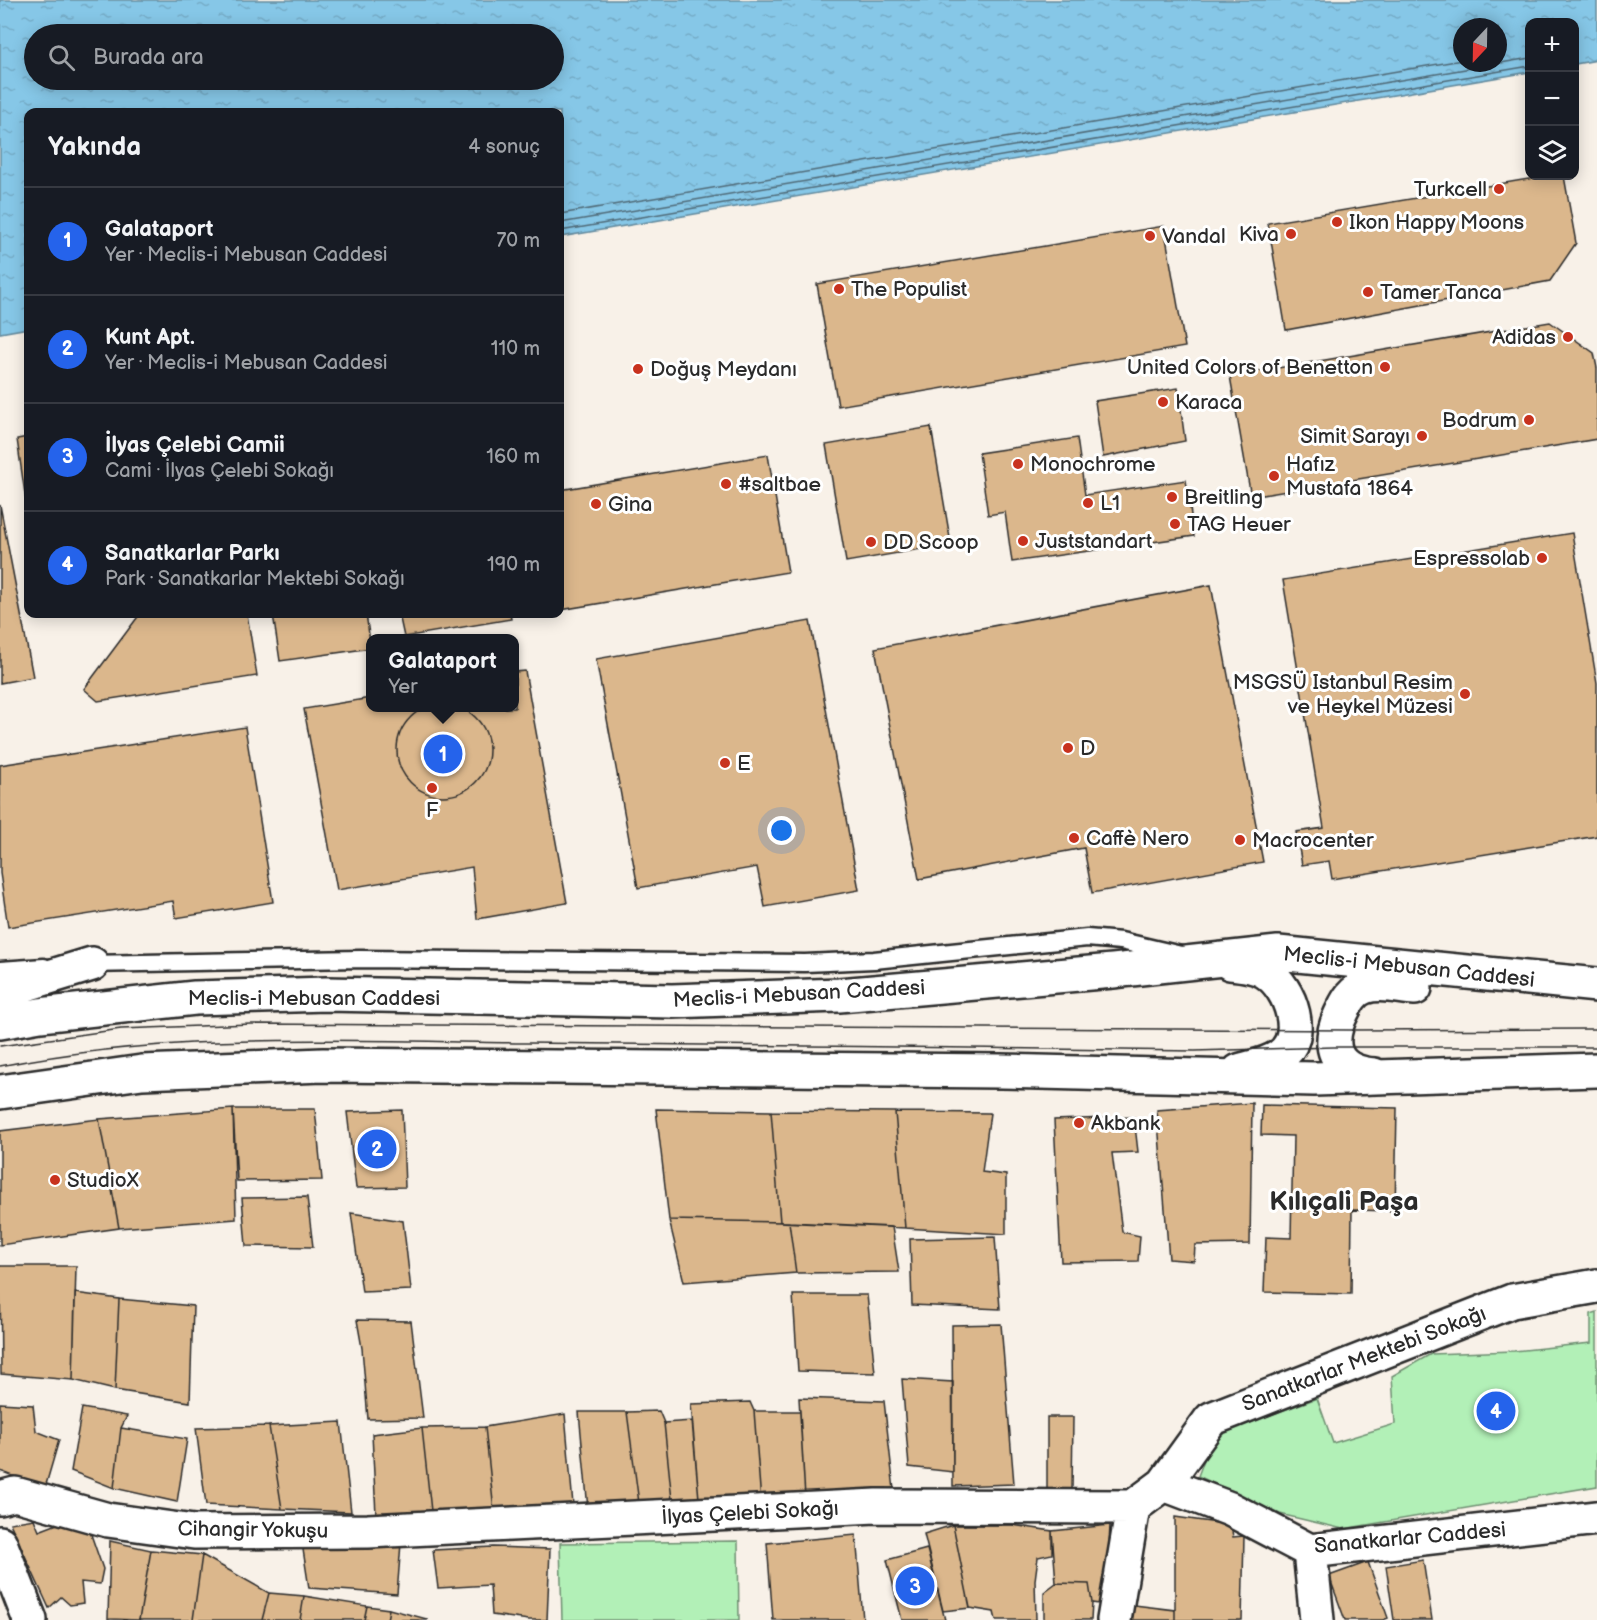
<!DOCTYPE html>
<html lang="tr">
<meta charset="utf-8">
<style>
:root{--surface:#171b24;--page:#20242c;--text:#f1f3f6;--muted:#9ea1a6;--line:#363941;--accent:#2563eb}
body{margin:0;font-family:"Balsamiq Sans",sans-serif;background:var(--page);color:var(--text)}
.controls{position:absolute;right:18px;top:18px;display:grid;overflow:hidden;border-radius:12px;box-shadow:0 3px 15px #0003}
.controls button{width:54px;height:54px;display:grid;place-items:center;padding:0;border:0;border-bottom:2px solid var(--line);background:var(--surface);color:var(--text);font:30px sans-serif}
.compass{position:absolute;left:1453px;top:18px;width:54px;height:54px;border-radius:50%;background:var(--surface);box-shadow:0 3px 15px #0003;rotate:202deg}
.you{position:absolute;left:782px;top:831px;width:21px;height:21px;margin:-15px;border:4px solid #fff;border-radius:50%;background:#1a73e8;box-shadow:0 0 0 9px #1a73e833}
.badge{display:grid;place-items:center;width:39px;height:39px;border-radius:50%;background:var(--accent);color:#fff;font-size:20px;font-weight:700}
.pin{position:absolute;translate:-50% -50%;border:3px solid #fff;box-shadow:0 2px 6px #0006}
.popup{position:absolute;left:366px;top:634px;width:153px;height:78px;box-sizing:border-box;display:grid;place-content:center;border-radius:12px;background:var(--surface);filter:drop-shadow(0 2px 4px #0005);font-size:20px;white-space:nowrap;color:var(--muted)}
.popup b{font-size:22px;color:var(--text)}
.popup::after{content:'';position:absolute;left:50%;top:100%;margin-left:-12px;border:12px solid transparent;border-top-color:var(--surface)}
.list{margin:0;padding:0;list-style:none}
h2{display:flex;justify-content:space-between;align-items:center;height:78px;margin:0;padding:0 24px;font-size:26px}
h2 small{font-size:20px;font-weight:400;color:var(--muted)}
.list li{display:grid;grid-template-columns:39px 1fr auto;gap:18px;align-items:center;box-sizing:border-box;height:108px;padding:0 24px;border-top:2px solid var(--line)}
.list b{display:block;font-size:22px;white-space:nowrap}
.list p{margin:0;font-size:20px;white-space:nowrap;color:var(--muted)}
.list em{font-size:20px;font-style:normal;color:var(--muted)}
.icon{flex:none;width:33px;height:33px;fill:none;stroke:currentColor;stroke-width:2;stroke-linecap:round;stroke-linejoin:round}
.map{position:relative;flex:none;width:1597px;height:1620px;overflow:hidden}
.search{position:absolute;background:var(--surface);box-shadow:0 3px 15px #0003;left:24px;top:24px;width:540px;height:66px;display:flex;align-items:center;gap:15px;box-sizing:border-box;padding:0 21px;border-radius:33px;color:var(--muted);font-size:22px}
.panel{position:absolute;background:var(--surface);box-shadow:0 3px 15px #0003;left:24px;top:108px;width:540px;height:510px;border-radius:12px}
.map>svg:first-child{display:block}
</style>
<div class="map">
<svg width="1597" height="1620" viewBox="0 0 1597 1620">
<defs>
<pattern id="water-ripples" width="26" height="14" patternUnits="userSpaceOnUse" patternTransform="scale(1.5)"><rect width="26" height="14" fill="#86c7e7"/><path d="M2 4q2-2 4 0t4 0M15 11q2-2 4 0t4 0" fill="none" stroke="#74abc6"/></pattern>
</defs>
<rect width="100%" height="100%" fill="#f8f1e8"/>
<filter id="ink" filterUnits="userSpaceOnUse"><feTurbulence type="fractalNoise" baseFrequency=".0167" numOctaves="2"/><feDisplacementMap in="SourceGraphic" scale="12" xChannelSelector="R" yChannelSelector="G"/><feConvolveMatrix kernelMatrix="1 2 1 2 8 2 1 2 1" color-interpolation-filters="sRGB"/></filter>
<g filter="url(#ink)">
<path fill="#b2f0b7" stroke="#6e8e71" stroke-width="1.5" d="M1597,1312V1486L1343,1529L1280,1514L1198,1476L1213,1436L1317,1398L1333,1443L1395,1424L1392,1376L1431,1354L1514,1351L1591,1343V1314Z
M738,1541L739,1620H562L560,1543Z"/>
<path fill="url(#water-ripples)" stroke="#62899c" stroke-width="1.5" fill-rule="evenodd" d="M0,0H1597V60L1575,64L1574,22H1530L1529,72L560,237V112H28V328L0,333ZM1462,27H1498V63H1462ZM34,34H554V80H34Z"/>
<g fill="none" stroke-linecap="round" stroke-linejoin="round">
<path stroke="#4f6976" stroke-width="1.5" d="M560,214L1462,60
M560,223L1530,58
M560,231L1530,66"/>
</g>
<path fill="#dbb78c" stroke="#2b2b2b" stroke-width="1.5" d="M1546,176H1564L1576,243L1550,281L1286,330L1268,223Z
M1164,226L1185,347L838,406L817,284Z
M1550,322L1594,353L1597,368V439L1251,497L1230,376Z
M1178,388L1185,441L1103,457L1095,401Z
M931,427L951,544L846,562L826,445Z
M28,437V515L17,439Z
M1077,438L1085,495L1186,480L1194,536L1012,562L1005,512L988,515L979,453Z
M768,455L788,572L560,610V490Z
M0,505L33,677L0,683Z
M1572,533L1597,683V836L1332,879L1329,861L1302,865L1296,832L1324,828L1283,580Z
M1211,585L1263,862L1092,893L1084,848L919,879L875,648Z
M140,614H247L257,676L98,701L84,689Z
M273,614H366L371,648L280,661Z
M399,614H510L511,619L404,637Z
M810,621L859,890L765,907L757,867L638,888L596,659Z
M525,671L567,903L477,919L472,867L337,890L304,709L371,698V708H515V672Z
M397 750a46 46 0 1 1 92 0a46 46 0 1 1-92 0Z
M245,727L273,902L176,918L173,901L8,927L0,873V765Z
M1252,1103L1250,1244L1195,1245L1194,1261L1169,1259L1157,1110Z
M1262,1105L1397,1108L1395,1211L1352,1210L1351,1294L1264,1292L1266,1237L1291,1238L1293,1136L1261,1135Z
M233,1109H315L322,1180L237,1181Z
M233,1109L236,1219L119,1228L99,1119Z
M656,1109L771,1111L780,1222L669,1220Z
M402,1110L405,1187L356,1188L347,1112Z
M771,1111L895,1112L905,1228L780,1222Z
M895,1112L990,1113L982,1172L1006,1175V1234L905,1228Z
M1134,1117L1138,1152L1112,1153L1122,1232L1140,1236L1138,1261L1061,1262L1054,1120Z
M99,1119L119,1228L0,1245V1131Z
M307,1197L313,1247L246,1246L242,1198Z
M351,1213L403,1221L411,1290L362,1292Z
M669,1220L789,1222L796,1273L684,1282Z
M789,1222L892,1227L899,1272L796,1273Z
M995,1237L1000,1309L912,1305L910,1239Z
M0,1266H76L73,1380L1,1374Z
M75,1293L119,1299L115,1390L73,1380Z
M793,1295H867L875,1373L798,1371Z
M119,1299L193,1306L190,1402L115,1390Z
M357,1320L411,1321L423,1418L368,1419L362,1348Z
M1001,1324L1014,1484L953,1486L952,1325Z
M902,1379L953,1382V1472L909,1467Z
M799,1398L884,1401L894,1490L805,1497Z
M750,1402L754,1411L761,1502L699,1499L691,1404Z
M0,1403L33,1405L36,1431L59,1440L45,1488L0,1471Z
M82,1408L127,1416L121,1428L114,1488L71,1471Z
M659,1411L664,1423L672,1500L639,1503L627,1412Z
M754,1411H800L805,1497L761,1502Z
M579,1412H627L639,1503L588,1509Z
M565,1414L573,1505L494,1511L485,1427Z
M1047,1417H1073L1072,1490L1047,1489Z
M692,1421L699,1499L672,1500L664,1423Z
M341,1422L351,1512L282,1509L269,1426Z
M269,1426L282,1509L206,1505L196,1428Z
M485,1427L494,1511H431L422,1428Z
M121,1428L187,1439L177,1502L114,1488Z
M422,1428L431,1511L376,1515L372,1434Z
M1175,1517L1231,1525L1233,1537L1244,1536L1242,1620H1175Z
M34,1519L39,1531L65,1521L88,1526L103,1569L100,1584L81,1582L83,1603L70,1605L61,1597L49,1608L10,1523Z
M953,1525L970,1608L943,1611L924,1534Z
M953,1525H1012L1052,1531V1554L1038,1557L1035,1580L1036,1620H996L994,1612L970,1608Z
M1110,1525L1106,1605L1092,1603L1089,1584L1056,1583L1052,1531Z
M856,1535L863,1620H773L767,1543Z
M110,1541L151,1550L139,1620L108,1619Z
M302,1543H401L397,1594L309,1588Z
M493,1547L550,1549L547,1620H529L492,1615L490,1585L438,1588L433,1550Z
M927,1549L945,1620H902L887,1560Z
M151,1550L202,1555L193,1620H139Z
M202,1555L269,1593L262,1620H193Z
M1423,1560L1432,1620H1394L1386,1566Z
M1368,1562L1388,1618L1383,1620H1345L1329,1576Z
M1056,1583L1089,1584L1092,1603L1091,1620H1044V1592Z
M269,1593L304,1596L300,1620H262Z
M304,1596L367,1606L364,1620H300Z
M1126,1604L1175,1610V1620H1124Z
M367,1606L389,1609L387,1620H364Z
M389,1609L427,1619V1620H387Z"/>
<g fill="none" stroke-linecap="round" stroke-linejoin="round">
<g stroke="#2b2b2b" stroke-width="21">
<path id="lane" d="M88,964L360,959L805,963L874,960L1087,938L1121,941L1181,955
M0,970L44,967"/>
</g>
<g stroke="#2b2b2b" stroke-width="38">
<path id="street" d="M1164,1484L1230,1509L1310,1551L1597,1518
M0,1498L15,1494L108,1520L194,1532L368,1531L876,1506L1133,1507
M0,1543L30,1620
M1310,1551L1317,1620
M1114,1620L1133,1507L1164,1484L1211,1419L1512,1301L1597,1286"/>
</g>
<g stroke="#2b2b2b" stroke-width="38">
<path id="primary" d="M1230,963C1241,964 1257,966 1266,972C1291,988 1308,1038 1279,1057C1267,1065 1252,1067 1239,1071
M0,992L92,964
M0,1022L40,1015L195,998L326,994L672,1001L839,995L1113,971L1278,953L1597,985
M1374,1075C1333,1071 1325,1045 1343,1010C1348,1000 1353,991 1364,987C1379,981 1399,987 1415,988
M0,1092L142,1072L323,1065L1001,1071L1314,1079L1597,1070"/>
</g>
<use href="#lane" stroke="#fff" stroke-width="16"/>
<use href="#street" stroke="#fff" stroke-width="33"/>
<use href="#primary" stroke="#fff" stroke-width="33"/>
<path stroke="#2b2b2b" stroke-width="1.5" d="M0,1046L121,1029L251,1024L1350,1030L1597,1029
M0,1066C173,1031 352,1041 527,1043C750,1045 972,1048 1195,1051L1334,1047H1597"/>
</g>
</g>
<g fill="#c8321e" stroke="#fff" stroke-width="2">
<circle cx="1499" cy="189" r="6"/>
<circle cx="1337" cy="222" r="6"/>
<circle cx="1291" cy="234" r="6"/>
<circle cx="1150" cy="236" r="6"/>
<circle cx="839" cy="289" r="6"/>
<circle cx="1368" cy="292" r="6"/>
<circle cx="1568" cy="337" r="6"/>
<circle cx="1385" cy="367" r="6"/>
<circle cx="638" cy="369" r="6"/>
<circle cx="1163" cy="402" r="6"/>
<circle cx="1529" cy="420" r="6"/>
<circle cx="1422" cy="436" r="6"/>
<circle cx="1018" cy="464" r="6"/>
<circle cx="1274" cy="476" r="6"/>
<circle cx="726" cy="484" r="6"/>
<circle cx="1172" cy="497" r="6"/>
<circle cx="1088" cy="503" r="6"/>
<circle cx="596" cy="504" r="6"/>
<circle cx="1175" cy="524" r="6"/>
<circle cx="1023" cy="541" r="6"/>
<circle cx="871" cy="542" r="6"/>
<circle cx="1542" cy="558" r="6"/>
<circle cx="1465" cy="694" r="6"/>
<circle cx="1068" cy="748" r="6"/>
<circle cx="725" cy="763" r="6"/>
<circle cx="432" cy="788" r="6"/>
<circle cx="1074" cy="838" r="6"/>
<circle cx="1240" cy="840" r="6"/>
<circle cx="1079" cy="1123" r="6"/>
<circle cx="55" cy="1180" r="6"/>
</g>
<g text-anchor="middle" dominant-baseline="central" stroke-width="6" stroke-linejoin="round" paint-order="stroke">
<g font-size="21" fill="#2b2b2b" stroke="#fff" text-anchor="start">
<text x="1487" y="189" text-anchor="end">Turkcell</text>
<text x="1349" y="222">Ikon Happy Moons</text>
<text x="1279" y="234" text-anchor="end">Kiva</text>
<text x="1162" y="236">Vandal</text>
<text x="851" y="289">The Populist</text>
<text x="1380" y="292">Tamer Tanca</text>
<text x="1556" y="337" text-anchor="end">Adidas</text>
<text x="1373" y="367" text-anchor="end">United Colors of Benetton</text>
<text x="650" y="369">Doğuş Meydanı</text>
<text x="1175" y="402">Karaca</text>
<text x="1517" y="420" text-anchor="end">Bodrum</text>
<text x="1410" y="436" text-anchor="end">Simit Sarayı</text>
<text x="1030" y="464">Monochrome</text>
<text x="1286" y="464">Hafız<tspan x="1286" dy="24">Mustafa 1864</tspan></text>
<text x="738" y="484">#saltbae</text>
<text x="1184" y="497">Breitling</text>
<text x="1100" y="503">L1</text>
<text x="608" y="504">Gina</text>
<text x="1187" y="524">TAG Heuer</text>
<text x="1035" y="541">Juststandart</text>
<text x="883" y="542">DD Scoop</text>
<text x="1530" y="558" text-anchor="end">Espressolab</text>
<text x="1453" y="682" text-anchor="end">MSGSÜ Istanbul Resim<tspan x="1453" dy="24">ve Heykel Müzesi</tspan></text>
<text x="1080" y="748">D</text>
<text x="737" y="763">E</text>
<text x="432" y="810" text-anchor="middle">F</text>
<text x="1086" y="838">Caffè Nero</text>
<text x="1252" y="840">Macrocenter</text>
<text x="1091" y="1123">Akbank</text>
<text x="67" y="1180">StudioX</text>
</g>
<g font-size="21" fill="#2b2b2b" stroke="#fff">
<text transform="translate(1409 967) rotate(6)">Meclis-i Mebusan Caddesi</text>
<text transform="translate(799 994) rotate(-3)">Meclis-i Mebusan Caddesi</text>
<text x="314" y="998">Meclis-i Mebusan Caddesi</text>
<text transform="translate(1364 1359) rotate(-21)">Sanatkarlar Mektebi Sokağı</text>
<text transform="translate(750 1513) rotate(-3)">İlyas Çelebi Sokağı</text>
<text transform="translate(253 1530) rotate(1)">Cihangir Yokuşu</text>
<text transform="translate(1410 1538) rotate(-5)">Sanatkarlar Caddesi</text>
</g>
<g font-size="27" font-weight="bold" fill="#2b2b2b" stroke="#fff">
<text x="1344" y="1202">Kılıçali Paşa</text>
</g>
</g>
</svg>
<div class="controls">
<button>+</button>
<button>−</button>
<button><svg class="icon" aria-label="layers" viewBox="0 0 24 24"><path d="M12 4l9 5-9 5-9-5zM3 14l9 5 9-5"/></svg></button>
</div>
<svg class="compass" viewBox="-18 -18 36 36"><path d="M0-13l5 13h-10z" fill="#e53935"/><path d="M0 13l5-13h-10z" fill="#9ea1a6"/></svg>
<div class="you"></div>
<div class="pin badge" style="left:443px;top:754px">1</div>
<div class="popup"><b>Galataport</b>Yer</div>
<div class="pin badge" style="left:377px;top:1149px">2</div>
<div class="pin badge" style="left:915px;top:1586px">3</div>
<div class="pin badge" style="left:1496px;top:1411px">4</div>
<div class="search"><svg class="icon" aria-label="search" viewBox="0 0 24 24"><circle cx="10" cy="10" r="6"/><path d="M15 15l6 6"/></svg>Burada ara</div>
<section class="panel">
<h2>Yakında<small>4 sonuç</small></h2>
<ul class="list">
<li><span class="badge">1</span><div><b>Galataport</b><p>Yer · Meclis-i Mebusan Caddesi</p></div><em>70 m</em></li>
<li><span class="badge">2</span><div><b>Kunt Apt.</b><p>Yer · Meclis-i Mebusan Caddesi</p></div><em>110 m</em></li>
<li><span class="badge">3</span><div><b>İlyas Çelebi Camii</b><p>Cami · İlyas Çelebi Sokağı</p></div><em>160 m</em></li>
<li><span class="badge">4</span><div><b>Sanatkarlar Parkı</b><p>Park · Sanatkarlar Mektebi Sokağı</p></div><em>190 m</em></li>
</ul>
</section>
</div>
